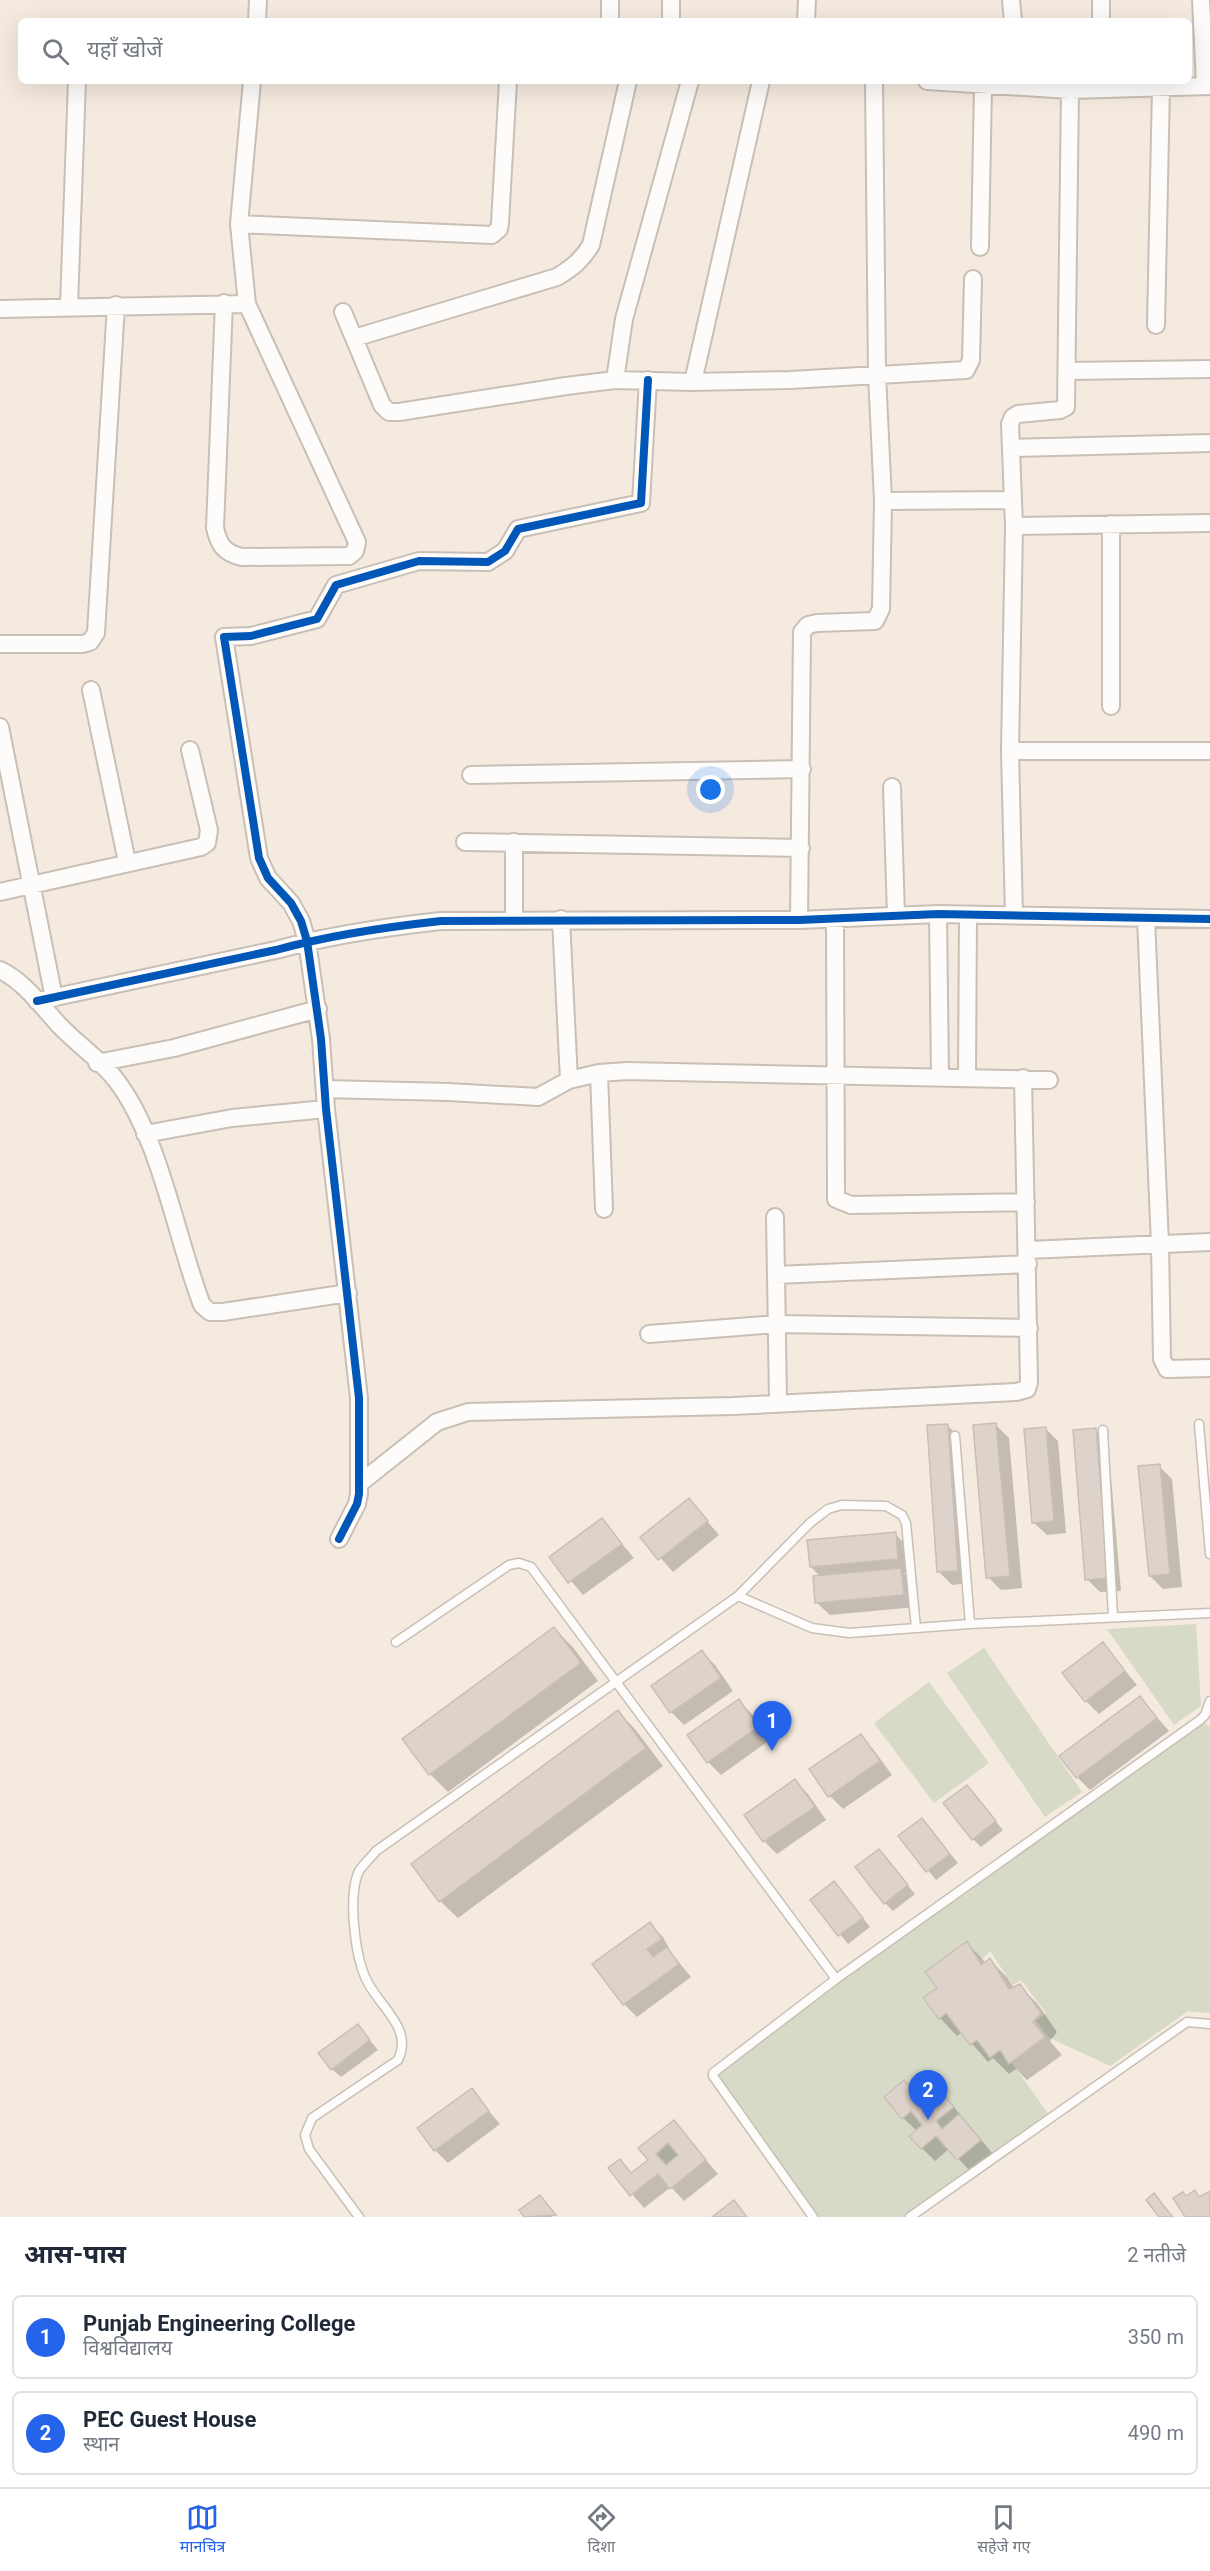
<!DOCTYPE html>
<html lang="hi">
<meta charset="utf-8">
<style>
:root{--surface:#fff;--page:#f2f2f3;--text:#1f2937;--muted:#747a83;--line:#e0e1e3;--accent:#2563eb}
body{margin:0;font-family:Roboto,"Noto Sans Devanagari",sans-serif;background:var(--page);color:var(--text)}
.you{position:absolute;left:711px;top:790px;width:21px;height:21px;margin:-15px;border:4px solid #fff;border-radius:50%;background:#1a73e8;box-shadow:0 0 0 9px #1a73e833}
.badge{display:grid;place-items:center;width:39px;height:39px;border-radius:50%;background:var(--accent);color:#fff;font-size:20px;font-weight:700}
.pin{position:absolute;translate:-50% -50px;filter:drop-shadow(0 2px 3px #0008)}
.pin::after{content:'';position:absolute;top:32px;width:21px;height:18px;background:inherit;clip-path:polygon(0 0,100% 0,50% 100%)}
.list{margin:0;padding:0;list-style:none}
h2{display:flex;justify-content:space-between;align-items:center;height:78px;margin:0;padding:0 24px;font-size:26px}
h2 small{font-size:20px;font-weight:400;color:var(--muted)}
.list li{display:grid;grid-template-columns:39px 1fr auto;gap:18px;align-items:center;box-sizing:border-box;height:84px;margin:0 12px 12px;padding:0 12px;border:2px solid var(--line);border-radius:9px}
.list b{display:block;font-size:22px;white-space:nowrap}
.list p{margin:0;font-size:20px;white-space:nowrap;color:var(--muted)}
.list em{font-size:20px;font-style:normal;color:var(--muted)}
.icon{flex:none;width:33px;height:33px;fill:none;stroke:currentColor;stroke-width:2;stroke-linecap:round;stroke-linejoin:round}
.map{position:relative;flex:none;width:1210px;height:2217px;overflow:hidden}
.search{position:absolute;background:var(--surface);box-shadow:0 6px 24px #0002;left:18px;right:18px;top:18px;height:66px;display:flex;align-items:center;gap:15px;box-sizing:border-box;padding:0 21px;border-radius:9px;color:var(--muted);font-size:22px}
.sheet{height:270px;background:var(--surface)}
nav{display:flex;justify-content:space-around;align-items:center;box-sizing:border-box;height:84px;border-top:2px solid var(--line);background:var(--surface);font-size:16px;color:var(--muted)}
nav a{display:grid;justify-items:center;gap:3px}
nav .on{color:var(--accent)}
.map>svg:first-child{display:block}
</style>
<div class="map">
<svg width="1210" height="2217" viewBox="0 0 1210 2217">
<rect width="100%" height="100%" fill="#f5eadf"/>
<path fill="#d6dac6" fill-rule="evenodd" d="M1196,1624L1201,1706L1174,1725L1107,1629Z
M984,1648L1082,1792L1045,1817L947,1673Z
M929,1682L989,1763L934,1803L874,1723Z
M1205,1722L1210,1728V2013L1188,2011L1110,2066L1048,2037L1036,2021L1046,2013L1021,1980L1013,1985L990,1951L982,1960L967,1945L940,1988L947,2010L977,2035L999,2045L1050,2116L909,2217H818L713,2074L838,1979ZM904,2080L920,2099L936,2086L953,2107L936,2121L942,2129L959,2114L981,2140L957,2160L936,2136L920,2149L910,2136L922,2125L911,2111L902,2118L884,2096Z
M668,2143L678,2155L666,2165L656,2154Z"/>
<path fill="#0003" d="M947,1425L960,1438L970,1583L952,1585L939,1572Z
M996,1425L1009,1438L1022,1588L1001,1590L988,1577Z
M1045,1428L1058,1441L1066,1533L1047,1535L1033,1522Z
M1095,1430L1108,1443L1121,1591L1100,1592L1087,1579Z
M1159,1466L1172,1479L1182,1587L1163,1589L1150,1576Z
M689,1500L719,1535L673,1572L642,1537Z
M602,1520L634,1558L583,1595L551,1557Z
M895,1534L908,1547L910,1572L904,1573L914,1583L916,1607L830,1615L816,1602L821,1577L811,1567Z
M554,1629L572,1646L598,1681L448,1792L430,1774L404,1740Z
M1103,1644L1137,1685L1099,1714L1086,1701Z
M702,1652L715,1665L733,1691L684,1725L671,1712L653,1687Z
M1140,1698L1169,1731L1090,1790L1077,1777Z
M739,1701L752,1714L770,1740L721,1775L708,1762Z
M618,1712L635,1729L663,1766L458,1918L440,1901Z
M860,1736L873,1749L892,1775L843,1809L830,1796L811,1770Z
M795,1781L808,1794L826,1820L777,1854L764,1841L746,1815Z
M967,1787L1003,1830L981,1847L973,1839Z
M922,1820L958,1863L936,1880L900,1836Z
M879,1851L915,1894L893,1911L885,1903Z
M842,1892L870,1927L848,1944L812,1900Z
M650,1924L663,1937L672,1954L691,1977L637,2017L624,2004L594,1964Z
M967,1943L986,1963L990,1960L1007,1977L1014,1988L1019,1986L1037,2003L1057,2032L1050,2041L1062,2055L1027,2080L1016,2069L1009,2074L993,2058L988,2062L962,2032L957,2036L940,2018L939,1988Z
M358,2026L378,2050L341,2077L332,2069Z
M904,2082L921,2100L949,2101L993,2154L971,2172L949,2149L935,2161L922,2148L917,2131L903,2118Z
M471,2090L500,2124L448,2163L435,2150Z
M673,2122L718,2174L684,2201L671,2187L644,2208L610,2169L620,2161L633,2174L650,2161Z
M540,2197L555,2214L551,2217H526L521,2210Z"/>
<path fill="#ded3ca" stroke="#c9bfb6" stroke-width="1.5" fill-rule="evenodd" d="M996,1423L1010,1576L986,1578L973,1425Z
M948,1424L958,1571L937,1572L927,1425Z
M1046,1427L1054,1521L1032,1523L1024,1429Z
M1096,1428L1108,1578L1085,1580L1073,1430Z
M1160,1464L1170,1574L1149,1576L1138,1466Z
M689,1498L708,1521L658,1560L640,1537Z
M602,1518L622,1544L568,1583L549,1557Z
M896,1532L898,1559L810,1567L807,1540Z
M901,1568L904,1595L815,1603L813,1576Z
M554,1627L581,1663L429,1775L402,1739Z
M1103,1642L1125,1671L1085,1702L1062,1673Z
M702,1650L721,1678L670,1713L651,1686Z
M1140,1696L1157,1718L1076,1778L1059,1756Z
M739,1699L758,1727L707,1763L687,1735Z
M618,1710L646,1748L439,1902L411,1864Z
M861,1734L880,1761L828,1797L809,1769Z
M795,1779L815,1807L763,1842L744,1815Z
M967,1785L996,1821L972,1840L943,1803Z
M922,1818L950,1854L926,1872L898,1836Z
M879,1849L908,1885L884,1904L855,1867Z
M834,1881L863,1918L838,1936L810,1900Z
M650,1922L662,1939L647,1949L653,1957L667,1947L679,1964L623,2005L592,1964Z
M967,1941L981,1965L990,1958L1009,1989L1020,1984L1041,2013L1033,2022L1045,2037L1009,2064L1000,2050L990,2058L977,2040L970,2045L946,2013L939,2019L923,1998L937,1988L925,1972Z
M358,2024L370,2040L331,2070L318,2053Z
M904,2080L920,2099L936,2086L954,2107L936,2121L942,2129L959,2114L981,2140L957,2160L936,2136L921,2149L909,2136L922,2125L911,2111L902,2119L884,2097Z
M472,2088L489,2111L434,2151L417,2128Z
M674,2120L706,2160L670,2189L658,2174L630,2196L608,2168L620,2159L631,2173L648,2160L638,2148ZM668,2143L678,2155L666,2165L656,2154Z
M1195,2190L1199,2197L1210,2191V2217H1185L1173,2198L1183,2192L1186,2196Z
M1154,2193L1163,2205L1173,2217H1159L1146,2200Z
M540,2195L556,2215L524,2217L519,2210Z
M734,2200L747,2217H712Z"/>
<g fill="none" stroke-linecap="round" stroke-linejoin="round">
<g stroke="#c8bfb6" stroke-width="11">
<path id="service" d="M1199,1424L1210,1554
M1103,1430L1113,1617
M955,1436L970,1624
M738,1596L812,1628L849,1633L970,1624L1210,1613
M396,1642L509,1565L519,1563L531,1567L836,1979
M359,2217L309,2149L305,2135L312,2118L398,2060C413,2029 382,2009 368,1983C355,1959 348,1899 358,1873C362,1865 371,1858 376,1851L738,1596L810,1523L828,1509L842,1505L886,1506L902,1515L906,1523L916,1628
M813,2217L713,2076V2073L836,1979L1200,1720L1205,1715L1210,1701
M910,2217L1187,2022L1210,2024"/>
</g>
<g stroke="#c8bfb6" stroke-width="20">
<path id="minor" d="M610,0V21
M1011,0L1013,21
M1101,0V21
M1201,0L1205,86
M257,21L258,0
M671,21V0
M806,21L807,0
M874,81L877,374L883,501
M927,81L1070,90L1210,86
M239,224L492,235L499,229L500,223L508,81
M980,247L983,86
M224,303L215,528C219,545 224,553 242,557L349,556L355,551L357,542L247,304
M69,306L77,81
M0,309L247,304L239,224L252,81
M343,312L382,405L389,412H399L566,386L615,380L693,382L790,380L966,370L971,360L973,279
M1156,325L1161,87
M354,338L557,277C572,268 582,260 591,245L628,81
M1067,371L1210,369
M615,380L624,319L690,81
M693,382L761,81
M1011,448L1210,443
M1111,524V706
M1014,526L1210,523
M0,644H82L90,642L96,633L116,305
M91,690L127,862
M0,727L54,998
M1010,751H1210
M471,775L802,769
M892,787L896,916
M465,842L801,848
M0,892L201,847L207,843L209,830L190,750
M938,914L940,1077
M1014,915L1010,751L1014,526L1010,424L1013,417L1018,414L1060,410L1066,407L1070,90
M1146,918L1160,1244L1162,1359L1167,1369L1210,1368
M561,919L569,1080
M835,919L836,1199L851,1205L1026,1202
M514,920V842
M799,920L802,632L808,625L817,623L875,621L881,609L883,501L1013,500
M0,970C24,981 42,1007 60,1026C77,1044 101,1060 116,1080C160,1137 176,1237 202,1305L210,1312H223L348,1293
M37,1001L276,950C330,935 386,927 441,921L799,920L938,914L1210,919
M97,1063L174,1048L318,1009
M599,1073L604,1209
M967,1077L968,915
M325,1089L448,1092L538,1097L569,1080L599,1073L627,1071L1049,1080
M145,1134L232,1118L326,1109
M775,1217L776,1275
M1028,1250L1210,1242
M649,1334L777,1324L1029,1328
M778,1402L776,1275L1028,1264
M359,1484L437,1422L468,1412L733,1406L1016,1392L1027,1389L1029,1382L1023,1078
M339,1539L357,1504L359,1494V1398L326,1109L321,1039L307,941L301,921L291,903L268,878L259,858L224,637L251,636L317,619L336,585L419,561L488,562L505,551L518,529L641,503L648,380"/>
</g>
<use href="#service" stroke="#fefcfa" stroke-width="8"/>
<use href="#minor" stroke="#fefcfa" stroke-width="16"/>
<g stroke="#fffaf5" stroke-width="11">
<path id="cycleway" d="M37,1001L276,950C330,935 386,927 441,921L799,920L938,914L1210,919
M339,1539L357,1504L359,1494V1398L326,1109L321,1039L307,941L301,921L291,903L268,878L259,858L224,637L251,636L317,619L336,585L419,561L488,562L505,551L518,529L641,503L648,380"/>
</g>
<use href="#cycleway" stroke="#0057b8" stroke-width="8"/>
</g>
</svg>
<div class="you"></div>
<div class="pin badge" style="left:772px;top:1751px">1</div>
<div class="pin badge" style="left:928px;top:2120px">2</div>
<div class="search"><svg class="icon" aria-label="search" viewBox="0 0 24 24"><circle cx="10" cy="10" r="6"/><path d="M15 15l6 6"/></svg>यहाँ खोजें</div>
</div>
<section class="sheet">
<h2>आस-पास<small>2 नतीजे</small></h2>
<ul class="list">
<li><span class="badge">1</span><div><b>Punjab Engineering College</b><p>विश्वविद्यालय</p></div><em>350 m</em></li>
<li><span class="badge">2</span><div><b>PEC Guest House</b><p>स्थान</p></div><em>490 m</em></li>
</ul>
</section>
<nav>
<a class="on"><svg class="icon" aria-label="map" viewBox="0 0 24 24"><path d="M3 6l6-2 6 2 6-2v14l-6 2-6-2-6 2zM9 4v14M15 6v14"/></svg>मानचित्र</a>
<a><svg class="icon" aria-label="directions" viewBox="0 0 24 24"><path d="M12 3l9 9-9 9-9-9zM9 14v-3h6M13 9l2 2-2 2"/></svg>दिशा</a>
<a><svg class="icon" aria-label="saved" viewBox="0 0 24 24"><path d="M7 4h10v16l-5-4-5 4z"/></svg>सहेजे गए</a>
</nav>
